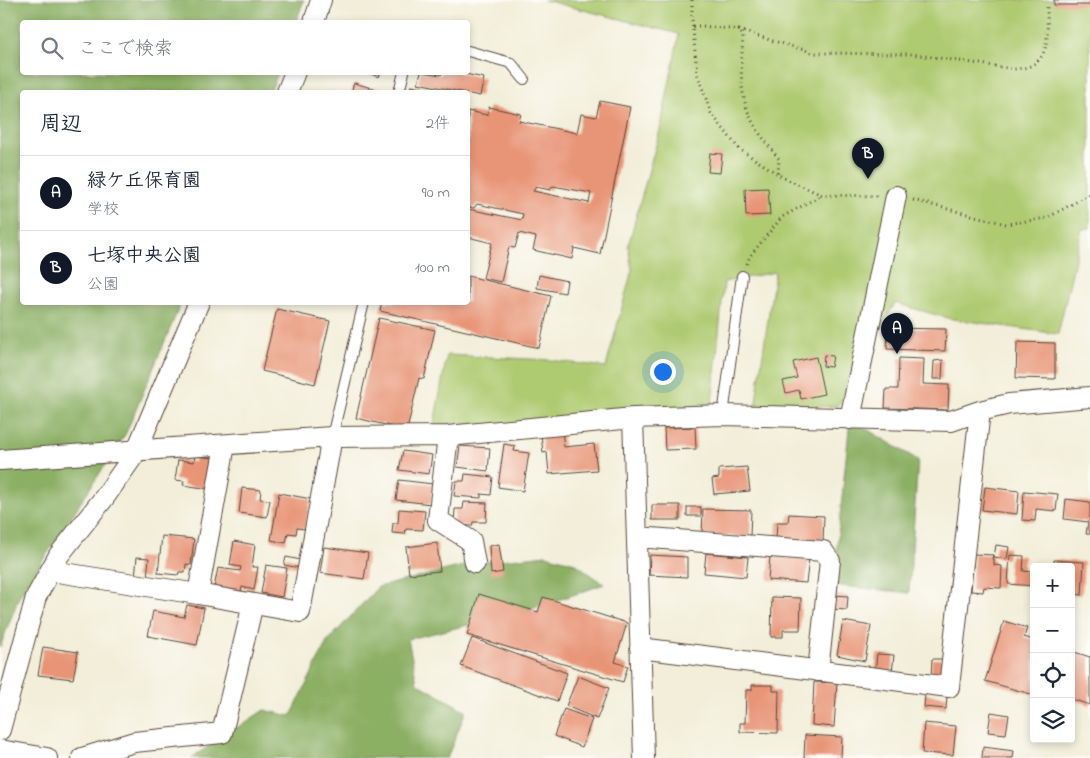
<!DOCTYPE html>
<html lang="ja">
<meta charset="utf-8">
<style>
:root{--surface:#fff;--page:#f6f6f7;--text:#1f2937;--muted:#747a83;--line:#e0e1e3;--accent:#111827}
body{margin:0;font-family:"Indie Flower","Klee One",sans-serif;background:var(--page);color:var(--text)}
.controls{position:absolute;right:15px;bottom:15px;display:grid;overflow:hidden;border-radius:5px;box-shadow:0 2px 8px #0003}
.controls button{width:45px;height:45px;display:grid;place-items:center;padding:0;border:0;border-bottom:1px solid var(--line);background:var(--surface);color:var(--text);font:25px sans-serif}
.you{position:absolute;left:662px;top:371px;width:18px;height:18px;margin:-12px;border:4px solid #fff;border-radius:50%;background:#1a73e8;box-shadow:0 0 0 8px #1a73e833}
.badge{display:grid;place-items:center;width:32px;height:32px;border-radius:50%;background:var(--accent);color:#fff;font-size:16px;font-weight:700}
.pin{position:absolute;translate:-50% -41px;filter:drop-shadow(0 1px 2px #0008)}
.pin::after{content:'';position:absolute;top:26px;width:18px;height:15px;background:inherit;clip-path:polygon(0 0,100% 0,50% 100%)}
.list{margin:0;padding:0;list-style:none}
h2{display:flex;justify-content:space-between;align-items:center;height:65px;margin:0;padding:0 20px;font-size:21px}
h2 small{font-size:16px;font-weight:400;color:var(--muted)}
.list li{display:grid;grid-template-columns:32px 1fr auto;gap:15px;align-items:center;box-sizing:border-box;height:75px;padding:0 20px;border-top:1px solid var(--line)}
.list b{display:block;font-size:19px;white-space:nowrap}
.list p{margin:0;font-size:16px;white-space:nowrap;color:var(--muted)}
.list em{font-size:16px;font-style:normal;color:var(--muted)}
.icon{flex:none;width:28px;height:28px;fill:none;stroke:currentColor;stroke-width:2;stroke-linecap:round;stroke-linejoin:round}
.map{position:relative;flex:none;width:1090px;height:758px;overflow:hidden}
.search{position:absolute;background:var(--surface);box-shadow:0 2px 8px #0003;left:20px;top:20px;width:450px;height:55px;display:flex;align-items:center;gap:12px;box-sizing:border-box;padding:0 18px;border-radius:5px;color:var(--muted);font-size:19px}
.panel{position:absolute;background:var(--surface);box-shadow:0 2px 8px #0003;left:20px;top:90px;width:450px;height:215px;border-radius:5px}
.map>svg:first-child{display:block}
</style>
<div class="map">
<svg width="1090" height="758" viewBox="0 0 1090 758">
<rect width="100%" height="100%" fill="#fdfcf7"/>
<filter id="ink" filterUnits="userSpaceOnUse"><feTurbulence type="fractalNoise" baseFrequency=".02" numOctaves="2"/><feDisplacementMap in="SourceGraphic" scale="10" xChannelSelector="R" yChannelSelector="G"/><feConvolveMatrix kernelMatrix="1 2 1 2 8 2 1 2 1" color-interpolation-filters="sRGB"/></filter>
<filter id="wash" filterUnits="userSpaceOnUse"><feTurbulence type="fractalNoise" baseFrequency=".0096" numOctaves="4" result="noise"/><feDisplacementMap in="SourceGraphic" scale="20" xChannelSelector="R" yChannelSelector="G"/><feGaussianBlur stdDeviation="1.12" result="paint"/><feColorMatrix in="noise" values="0 0 0 0 0 0 0 0 0 0 0 0 0 0 0 0 0 1.4 0 .05"/><feComposite in="paint" operator="in"/></filter>
<g filter="url(#wash)">
<rect width="100%" height="100%" fill="#f2eed9"/>
<path fill="#afcb72" stroke="#757a48" d="M544,0H1090V228L1082,229L1058,334L947,318L895,303L838,406L755,408L775,272L724,282L712,403L548,425L434,424L447,355L549,360L606,367L632,270L628,246L660,130L679,34Z"/>
<path fill="#8baf64" stroke="#636c41" d="M0,0H304L296,22H22V72L278,73L270,92H22V302L181,303L126,433L19,597L0,647Z
M850,419L918,460L909,593L833,585Z
M546,555L575,563L604,584C540,608 475,624 408,639L417,683L466,711L447,758H191L264,710L291,716L327,642L378,587L475,563Z"/>
<g id="blocks">
<path fill="#e89477" fill-rule="evenodd" d="M1054,0H1090V5H1054Z
M365,72H381L379,77Z
M421,72L441,75L442,72H456L484,78L480,96L418,83Z
M354,83L382,91L381,92H351Z
M411,86L426,89L425,92H409Z
M600,101L630,107L600,254L574,248L572,259L533,250L536,237L519,233L515,248L509,247L501,282L483,278L492,243L468,237V209L522,220L523,214L477,204L474,208L468,207V111L487,115L489,107L521,114L519,121L577,133L581,114L596,117ZM553,186L591,193L589,203L533,191L536,187L550,190Z
M710,153L722,154L720,173L708,172Z
M768,188L770,215L746,216L745,189Z
M539,275L567,281L565,293L537,288Z
M468,276L551,296L539,348L380,311L382,302H468Z
M277,309L330,321L315,384L262,371Z
M379,318L435,330L424,379L419,378L407,430L356,418Z
M888,328L946,329L945,351L887,349Z
M1017,342L1055,343V379L1016,378Z
M824,355L833,356L831,367L823,366Z
M816,357L824,394L801,399L799,390L786,393L783,381L797,378L793,362Z
M899,358L924,359L923,384L949,385L948,410L885,408L886,389H898Z
M943,360L942,379H933L934,361Z
M695,427L696,449L665,450L664,428Z
M562,431L564,447L594,444L597,470L549,474L547,452L543,453L541,433Z
M504,444L515,446L514,451L529,453L523,491L498,487Z
M460,446L490,448L488,471L457,467Z
M403,451L432,455L429,474L399,470Z
M195,456L214,458L210,489L183,485L184,481L175,480L178,460L194,462Z
M747,467L750,491L714,494L712,479L719,478V469Z
M465,474L493,477L491,495L481,494V498L454,496L456,481H464Z
M399,480L433,484L431,504L396,500Z
M985,487L1019,491L1017,514L982,510Z
M242,488L261,490L260,499L270,500L267,517L239,513Z
M1024,491L1058,494L1056,511L1036,509L1035,521L1022,520Z
M279,493L311,499L305,529L297,528L296,534L288,533L286,543L271,540Z
M1066,499L1090,502V534H1086L1088,522L1064,519Z
M464,502L487,503L486,522H473L472,526L454,525L455,509H463Z
M652,505H680V520H652Z
M687,507H701V516H687Z
M399,509L425,511L423,530L406,529L405,534L392,533L393,523H398Z
M703,509L751,510L750,537L702,535Z
M789,514L824,516L823,542L776,539L777,522H788Z
M162,536L194,539L191,565L186,564L185,572H179L178,575L158,573Z
M234,541L255,545L252,567H258L254,590L242,587L241,592L214,588L218,568L240,571L241,567L230,565Z
M437,543L440,571L409,574L406,547Z
M499,544L503,572L491,574L489,546Z
M996,545L1009,547L1007,559L994,557Z
M324,547L368,553L364,579L320,573Z
M706,553L748,557L746,577L704,573Z
M974,554L993,555L992,559H994V565L1002,566L1001,588L984,587L983,592L971,591Z
M650,555L687,557V577L649,575Z
M1010,555L1024,556L1023,571L1034,572V586L1008,584Z
M770,556L809,559L806,583L768,580Z
M137,557L149,558L147,578L135,577Z
M286,557L301,560L300,568L284,565Z
M1054,560L1084,562L1082,595L1071,594V567H1054Z
M266,565L287,568L282,597L261,593Z
M479,594L538,612L543,597L627,623L615,662L628,666L623,682L467,635Z
M833,595L848,596L847,610L832,609Z
M772,597L801,598L800,630H783V637H771Z
M187,605L204,608L197,645L148,636L153,611L184,617Z
M843,621L871,626L865,661L837,655Z
M1004,621L1027,628L1024,637L1034,640V695L985,681Z
M472,638L567,673L557,701L461,666Z
M43,647L78,652L73,679L38,675Z
M1071,651L1090,657V705L1071,699Z
M877,654L894,655L892,673L875,672Z
M932,659H944L943,678L931,677Z
M578,676L609,688L597,719L566,706Z
M814,682L837,683L834,727L812,725Z
M752,685H773V691H779L778,733L740,732V723H745L746,690H752Z
M925,694L947,696L946,709L924,707Z
M564,709L592,719L582,747L554,736Z
M991,712L1009,715L1006,734L988,732Z
M924,723L956,726L953,755L922,753Z
M805,735L842,737L841,758H804Z
M983,747L1014,751L1013,758H982Z"/>
</g>
</g>
<g filter="url(#ink)">
<use href="#blocks" fill-opacity="0" stroke="#56473a" stroke-width="1"/>
<g fill="none" stroke-linecap="round" stroke-linejoin="round">
<g stroke="#56473a" stroke-width="12">
<path id="service" d="M468,51L511,63L524,79
M399,92L404,72
M723,415L742,276
M332,437L364,302"/>
</g>
<g stroke="#56473a" stroke-width="22">
<path id="minor" d="M314,22L321,0
M287,92L295,72
M633,418L644,758
M850,419L896,196
M448,436L438,520L471,541L475,563
M225,445L198,594L300,612L332,437
M0,460L332,437L448,436L633,418L723,415L951,421L980,411L1009,404L1090,397
M637,537L823,551L830,561L818,671
M51,571L198,594
M640,648L949,687L980,411
M0,730L36,597L59,555L104,498L136,452L199,302
M0,750L47,758
M82,758L134,742L222,733L253,604"/>
</g>
<path stroke="#56473a" stroke-width="3" stroke-dasharray="1 4" stroke-linecap="butt" d="M692,0V19L697,73L711,113L739,149L784,178L822,195L878,196
M693,26H702L739,30L743,36C742,57 739,81 745,102C750,124 766,142 779,159L778,174
M739,30L770,40L815,53L912,54L1014,69C1053,68 1047,35 1047,6
M913,200L1006,224L1047,218L1090,194
M747,264L750,256L782,217L822,195"/>
<use href="#service" stroke="#fff" stroke-width="10"/>
<use href="#minor" stroke="#fff" stroke-width="20"/>
</g>
</g>
</svg>
<div class="controls">
<button>+</button>
<button>−</button>
<button><svg class="icon" aria-label="locate" viewBox="0 0 24 24"><circle cx="12" cy="12" r="6"/><path d="M12 2v4M12 18v4M2 12h4M18 12h4"/></svg></button>
<button><svg class="icon" aria-label="layers" viewBox="0 0 24 24"><path d="M12 4l9 5-9 5-9-5zM3 14l9 5 9-5"/></svg></button>
</div>
<div class="you"></div>
<div class="pin badge" style="left:897px;top:354px">A</div>
<div class="pin badge" style="left:868px;top:179px">B</div>
<div class="search"><svg class="icon" aria-label="search" viewBox="0 0 24 24"><circle cx="10" cy="10" r="6"/><path d="M15 15l6 6"/></svg>ここで検索</div>
<section class="panel">
<h2>周辺<small>2件</small></h2>
<ul class="list">
<li><span class="badge">A</span><div><b>緑ケ丘保育園</b><p>学校</p></div><em>90 m</em></li>
<li><span class="badge">B</span><div><b>七塚中央公園</b><p>公園</p></div><em>100 m</em></li>
</ul>
</section>
</div>
